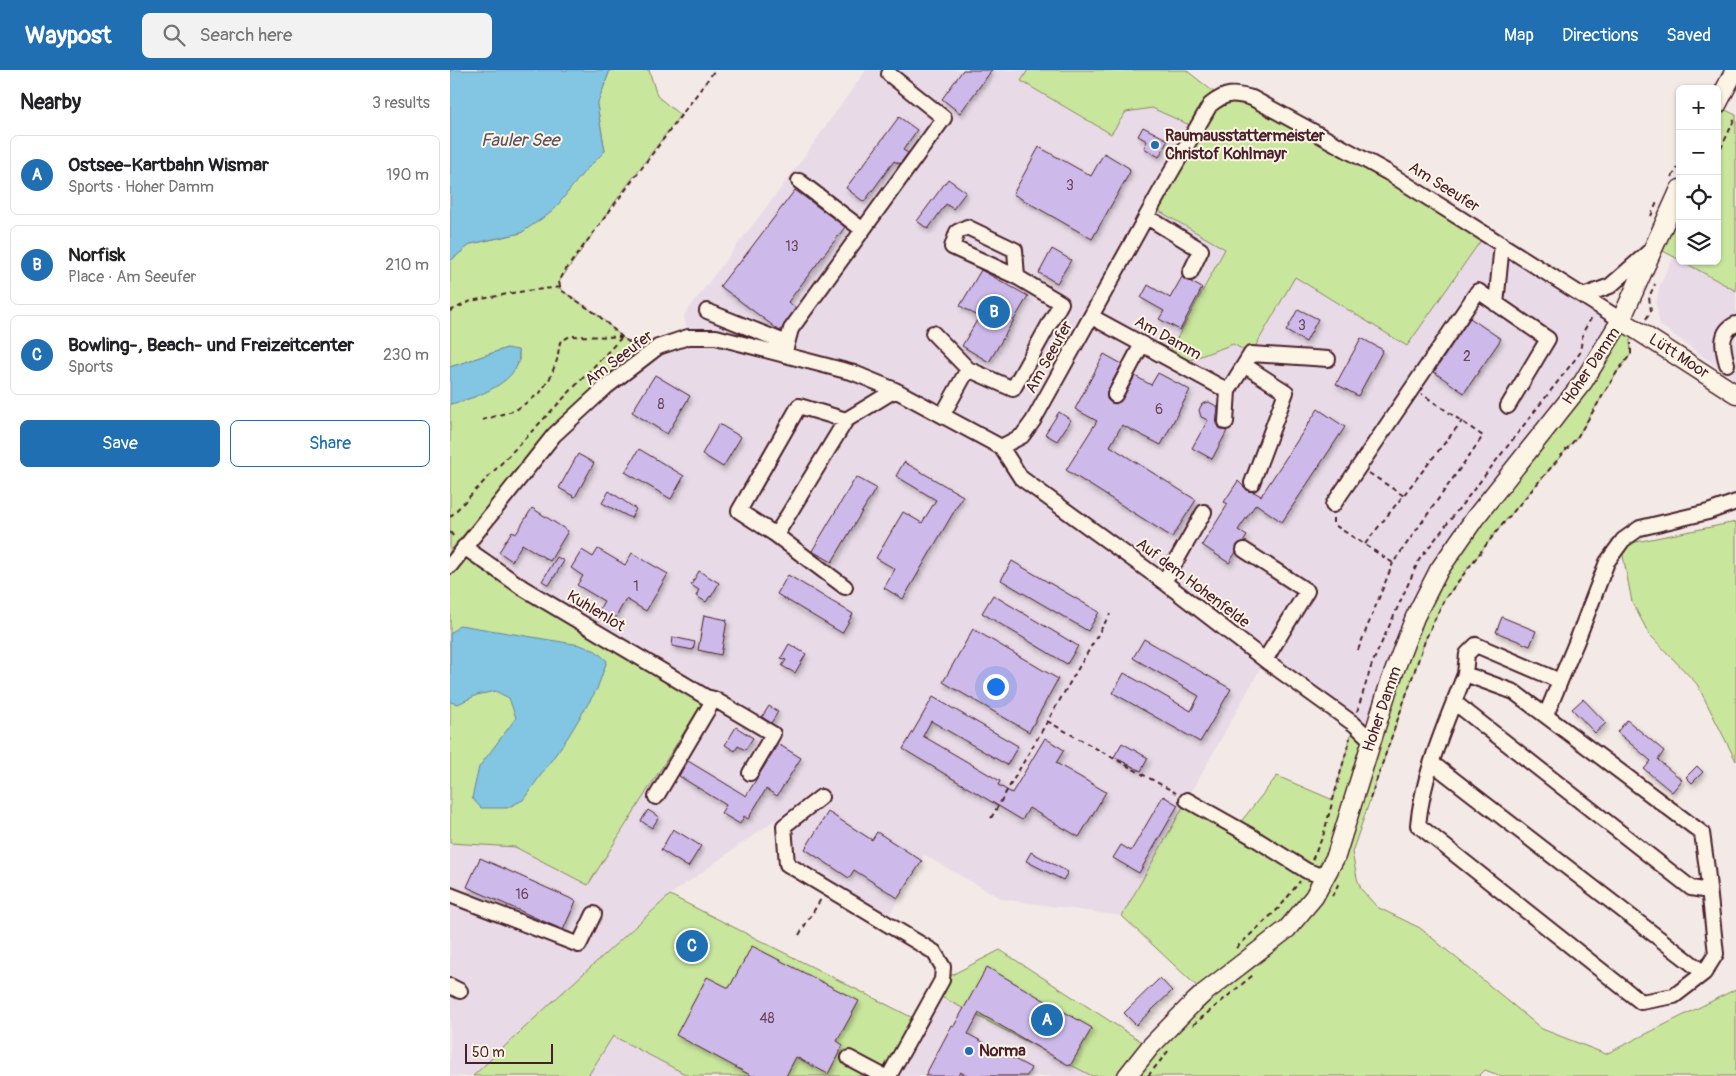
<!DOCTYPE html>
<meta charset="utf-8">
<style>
:root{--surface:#fff;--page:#f2f2f2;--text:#202124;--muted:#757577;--line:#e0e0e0;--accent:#1f6fb2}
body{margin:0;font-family:Pangolin,sans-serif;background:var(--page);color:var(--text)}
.controls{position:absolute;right:15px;top:15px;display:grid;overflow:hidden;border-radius:8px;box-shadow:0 1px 4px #0004}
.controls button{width:45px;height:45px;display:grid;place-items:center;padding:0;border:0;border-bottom:1px solid var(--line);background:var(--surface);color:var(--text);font:25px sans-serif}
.scale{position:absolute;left:15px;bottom:12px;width:88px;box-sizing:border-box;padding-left:5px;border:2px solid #4a1f2b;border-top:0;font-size:14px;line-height:18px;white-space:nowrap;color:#4a1f2b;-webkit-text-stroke:4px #fcf5e5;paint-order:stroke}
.you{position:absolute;left:545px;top:616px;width:18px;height:18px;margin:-12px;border:4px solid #fff;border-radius:50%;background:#1a73e8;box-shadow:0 0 0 8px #1a73e833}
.badge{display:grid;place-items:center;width:32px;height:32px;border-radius:50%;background:var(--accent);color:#fff;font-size:16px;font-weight:700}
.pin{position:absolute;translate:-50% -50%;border:2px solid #fff;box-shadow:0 1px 5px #0006}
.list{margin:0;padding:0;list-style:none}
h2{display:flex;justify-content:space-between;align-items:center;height:65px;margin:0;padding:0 20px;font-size:21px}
h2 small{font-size:16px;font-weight:400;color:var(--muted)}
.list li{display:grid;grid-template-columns:32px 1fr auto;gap:15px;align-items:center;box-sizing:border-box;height:80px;margin:0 10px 10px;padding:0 10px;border:1px solid var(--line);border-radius:8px}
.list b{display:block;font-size:19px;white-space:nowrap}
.list p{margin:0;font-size:16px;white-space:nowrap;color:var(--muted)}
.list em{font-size:16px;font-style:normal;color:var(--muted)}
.actions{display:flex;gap:10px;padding:15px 20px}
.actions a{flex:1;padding:11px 0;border:1px solid var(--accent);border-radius:8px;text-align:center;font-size:18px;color:var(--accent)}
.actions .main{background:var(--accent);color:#fff}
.icon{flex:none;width:28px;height:28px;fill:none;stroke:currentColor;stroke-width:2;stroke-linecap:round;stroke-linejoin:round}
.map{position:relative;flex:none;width:1286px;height:1006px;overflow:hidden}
header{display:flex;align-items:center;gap:30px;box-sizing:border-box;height:70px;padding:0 25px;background:var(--accent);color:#fff}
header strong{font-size:24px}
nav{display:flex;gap:28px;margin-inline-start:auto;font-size:18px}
.search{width:350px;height:45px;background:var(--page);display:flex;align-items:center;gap:12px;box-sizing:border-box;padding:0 18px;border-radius:8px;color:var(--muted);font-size:19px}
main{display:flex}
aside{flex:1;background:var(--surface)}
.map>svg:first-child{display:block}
</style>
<header>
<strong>Waypost</strong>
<div class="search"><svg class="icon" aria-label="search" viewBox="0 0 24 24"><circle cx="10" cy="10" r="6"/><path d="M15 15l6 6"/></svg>Search here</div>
<nav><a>Map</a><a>Directions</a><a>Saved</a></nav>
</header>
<main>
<aside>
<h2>Nearby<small>3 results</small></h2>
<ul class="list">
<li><span class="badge">A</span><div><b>Ostsee-Kartbahn Wismar</b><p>Sports · Hoher Damm</p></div><em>190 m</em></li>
<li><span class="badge">B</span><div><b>Norfisk</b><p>Place · Am Seeufer</p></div><em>210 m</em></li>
<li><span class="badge">C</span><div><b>Bowling-, Beach- und Freizeitcenter</b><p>Sports</p></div><em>230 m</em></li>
</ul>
<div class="actions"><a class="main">Save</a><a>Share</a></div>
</aside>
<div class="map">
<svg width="1286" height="1006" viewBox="0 0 1286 1006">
<defs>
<filter id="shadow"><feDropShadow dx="2" dy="3.5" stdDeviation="2.5" flood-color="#0004"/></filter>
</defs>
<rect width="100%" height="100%" fill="#f3e9e6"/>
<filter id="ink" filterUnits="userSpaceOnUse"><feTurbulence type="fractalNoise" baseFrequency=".02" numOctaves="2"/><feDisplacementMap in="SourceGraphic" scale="10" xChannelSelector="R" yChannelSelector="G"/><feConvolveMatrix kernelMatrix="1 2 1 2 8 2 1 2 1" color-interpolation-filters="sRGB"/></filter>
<g filter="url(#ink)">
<path fill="#e8dbe7" d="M416,0H578L571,11L661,64L676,42L702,38L746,58L775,179L717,287L729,294L783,274L802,284L845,207L957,276L1036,163L1171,250L1025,448L921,670L815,590L672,846L552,829L474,785L435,852L337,794L332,745L220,825L101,933L23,1006H0V773L65,777L139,815L14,477L104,365L208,277L238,267L234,245L343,102Z
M1286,58V310L1210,255L1206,234L1209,217L1230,173V191H1267Z
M484,923L642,1006H439Z
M163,966L240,1006H138Z"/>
<path fill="#c9e69d" stroke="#8a8264" d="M160,0H199L207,26L230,45L170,125L109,212L111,220L148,245L172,267L197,285L104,365L14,477L256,627L138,815L65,777L0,773V334L27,326L65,299L69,291V282L57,278L0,297V191L21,174L71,163L155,81L147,35Z
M578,0H736L770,27L784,23L1036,163L957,276L845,207L801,284L783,274L729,294L717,287L775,179L702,137L746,58L702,38L676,42L661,64L571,11Z
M1271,38L1286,45V221L1232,191H1267V47Z
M1230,139V190L1213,181Z
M1171,250L1189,260L1180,270L1181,284L1167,302L1128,366L1046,462L994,530L976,568L902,782L907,808L911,819L927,837L970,858L1092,959L1156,984L1286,919V1006H1051L1035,1000L1029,1006H642L484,923L492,910L550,880L700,977L754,923L672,846L737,730L786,758L827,706L883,730L904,654L921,669L965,547Z
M1286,452V691L1247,614L1199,564L1182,532L1171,475Z
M220,825L469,951L439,1006H239L163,966L138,1006H23L101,933Z"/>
<path fill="#82c6e3" stroke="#6c8399" d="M0,0H160L147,35L155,81L133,103L103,141L71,163L21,174L0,191Z
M57,278L68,280C77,310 22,330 0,334V297Z
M10,555L130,575L146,581L157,591L147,619L118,667L73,730L57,738H31L22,728L29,697L66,648L59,628L45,621L27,625L8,634L0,632V564Z"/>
<path fill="#cdbaea" stroke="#4a1f2b" filter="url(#shadow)" d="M513,0H542L510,43L492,29Z
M449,47L467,60L453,80L458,83L450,94L444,91L414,132L396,118Z
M693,57L718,70L709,87L694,78L697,71L688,66Z
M589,77L641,106L654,83L679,98L680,102L642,169L563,124Z
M498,109L516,122L503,139L496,134L478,159L467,151Z
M345,120L395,157L338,232L346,238L330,261L270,216L287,194L288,195Z
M602,179L621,190L607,213L589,203Z
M531,200L578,226L539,292L512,276L529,247L510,236Z
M732,207L752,218L730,260L709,249L714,241L691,228L698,215L720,228Z
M848,239L868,249L856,272L836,261Z
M1020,248L1051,269L1014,323L984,302Z
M911,268L933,280L908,326L886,314Z
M654,284L672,294L657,321V329L661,333L666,334L672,329L685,306L701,315L708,303L740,320L711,375L672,355L660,376L746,430L722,467L616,400L647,351L625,339Z
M205,305L240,326L217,364L182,342Z
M759,332L768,337L766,355L772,360L777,361L762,389L742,378L758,350L751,347L749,340L752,334Z
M868,339L895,357L832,452L806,434L788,460L797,466L793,472L787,475L786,482L779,493L752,475L778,434L774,432L788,411L798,421L804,422L811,426Z
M609,342L621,350L607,371L595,364Z
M269,354L291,367L273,397L252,384Z
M189,379L234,406L221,429L175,402Z
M128,384L144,393L125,427L109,418Z
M454,392L513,426L453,529L434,518L445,499L426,488L453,442L472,453L486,430L446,406Z
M406,407L426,418L382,492L362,481Z
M159,421L186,439L181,448L152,433Z
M82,438L118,461L100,491L72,474L62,491L49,482L62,461L66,464Z
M148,479L175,495L182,483L218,504L196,541L176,529L163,552L147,543L154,531L127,515L133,506L121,498L132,480L143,487Z
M107,487L114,491L99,515L92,511Z
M562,491L649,542L638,561L551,510Z
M249,501L269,513L261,527L260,526L256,532L246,526L249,520L241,515Z
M338,505L403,544L392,563L327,524Z
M543,525L628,576L617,594L532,543Z
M254,545L277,550L271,585L248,580Z
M1052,547L1086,561L1080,576L1046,562Z
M523,559L608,609L579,662L493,612Z
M223,567L245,572L243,580L222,576Z
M694,569L781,619L750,672L663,623L674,603L741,641L749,626L683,588Z
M339,574L356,584L345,603L332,596L336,590L331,588Z
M483,627L568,676L557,695L481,651L473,666L550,711L548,715L562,723L595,668L614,680L606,693L656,722L629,767L579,738L572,750L453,679Z
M1133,629L1156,653L1145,663L1122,639Z
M319,636L328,642L321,653L312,647Z
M1177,650L1214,681L1208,690L1232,710L1222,722L1194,699L1201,691L1167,662Z
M286,657L303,668L295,680L288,676L285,681L275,675Z
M672,673L698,688L691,701L664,687Z
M328,674L351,688L327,726L316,719L298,749L294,746L290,754L271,743L276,735L229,706L238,691L296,726Z
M1247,696L1253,702L1242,713L1236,707Z
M713,726L728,735L689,803L663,788L671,775L681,781Z
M198,740L209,747L202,758L191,751Z
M378,742L422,770L427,762L472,791L448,828L404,800L399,808L355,779Z
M223,759L251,776L238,797L211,780Z
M581,782L618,802L613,810L576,791Z
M30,788L126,831L113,860L17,817Z
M302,876L409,931L387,971L393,975L378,1004L346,987L336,1006H302L226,965L257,907L279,918Z
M537,897L642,958L620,996L529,943L518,964L581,998L577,1006H518L510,1002L508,1006H475L502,955L504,956Z
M710,908L722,921L686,955L674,943Z"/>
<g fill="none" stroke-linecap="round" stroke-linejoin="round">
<g stroke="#4a1f2b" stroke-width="18">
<path id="minor" d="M349,111L413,160
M697,147L751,180L740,203
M517,157L565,180L567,207L502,177L507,162Z
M1133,226L1160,216L1202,179
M1046,234L1052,174
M257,241L337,273
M642,247L778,321
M483,263L518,299
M334,285L341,259L494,48L439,4
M1277,294C1273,279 1268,262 1286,254
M794,295L836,322L802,413
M665,325L692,274
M493,344L518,299L563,319L611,233L567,207
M776,352L778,321L801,284L878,289
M551,377L572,366L583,351L716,111L760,35C776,22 783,23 802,28L937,102L1171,250
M883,435L1028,221L1098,269L1058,336
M326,465L289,441L349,336L396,350
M14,477L73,518L256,627L264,629
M794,480L857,521L815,590
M0,496L104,365L156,317L208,277L238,267H266L404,303L445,320L551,377L571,408L714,512L815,590L904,654L921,670
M714,512L754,442
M395,517L326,465L396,350L445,320
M1015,604L1064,622L1252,763L1257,799L1266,884L1254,903L1224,926L1191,932L968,755C973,703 996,653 1015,604Z
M1015,604L1017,584L1026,575L1110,611
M1004,632L1241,818L1259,821
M1096,645L1128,568L1157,492L1173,470L1190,458L1258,442L1286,432
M982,693L1254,903
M206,727L264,629L323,664L300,703
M371,727L334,756L337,794L484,882L493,897L492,910L439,1006
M737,730L801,766L857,801L875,807
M0,825L129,875L144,844
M0,916L10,921
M399,988L433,1006"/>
</g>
<g stroke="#4a1f2b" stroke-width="21">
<path id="major" d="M1267,35L1285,0
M1171,250L1286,324
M677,1006L700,977L740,936L754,923L837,859L864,827L886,786L939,615L965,547L989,500L1025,448L1133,312L1171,250L1230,119"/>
</g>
<path stroke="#4a1f2b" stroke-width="2" stroke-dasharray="5 4" stroke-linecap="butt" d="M1267,87L1286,46
M1222,107L1230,94
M1201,146L1208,130
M1226,166L1230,159
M0,241L21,231L68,222L111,217
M1196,249L1201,241L1199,227L1205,214
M187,278L172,267L148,245L111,220L109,212L114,202L265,0
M32,350L66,340L90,323L100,308L107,290L110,272L120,266L172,267
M919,403L954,426
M0,447L172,267
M883,448V454L943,493L1033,366L972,324
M0,462L5,468
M915,474L1012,351
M908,580L943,493
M907,642L922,594L969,490L1130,283L1133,262L1142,247
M597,651L726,723
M920,729L976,568L994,530L1046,462L1128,366L1167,302L1181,284V273
M541,748L660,544
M862,790L873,766L900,668
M882,826L889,813
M349,865L371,829
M786,878L830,837L850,811
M743,955L803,905
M698,1006L719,980"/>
<use href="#minor" stroke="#fcf5e5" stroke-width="14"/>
<use href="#major" stroke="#fcf5e5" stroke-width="18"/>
</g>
</g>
<g fill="#1f6fb2" stroke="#fcf5e5" stroke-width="2">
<circle cx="705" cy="75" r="5"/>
<circle cx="519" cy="981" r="5"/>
</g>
<g text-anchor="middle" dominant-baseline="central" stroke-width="4" stroke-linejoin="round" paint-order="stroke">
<g font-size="14" fill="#6b465b">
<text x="620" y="115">3</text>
<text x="342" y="176">13</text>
<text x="852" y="255">3</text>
<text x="1017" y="286">2</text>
<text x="211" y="334">8</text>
<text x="709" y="339">6</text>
<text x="186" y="516">1</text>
<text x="72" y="824">16</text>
<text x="317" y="948">48</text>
</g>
<g font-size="16" font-weight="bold" fill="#4a1f2b" stroke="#fcf5e5" text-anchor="start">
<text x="715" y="66">Raumausstattermeister<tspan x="715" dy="18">Christof Kohlmayr</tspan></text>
<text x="529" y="981">Norma</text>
</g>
<g font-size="16" fill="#4a1f2b" stroke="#fcf5e5">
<text transform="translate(994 117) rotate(32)">Am Seeufer</text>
<text transform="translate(718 268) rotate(29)">Am Damm</text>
<text transform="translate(1229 286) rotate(33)">Lütt Moor</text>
<text transform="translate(599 287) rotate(-61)">Am Seeufer</text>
<text transform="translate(169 288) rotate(-37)">Am Seeufer</text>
<text transform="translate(1141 296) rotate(-56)">Hoher Damm</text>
<text transform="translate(743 513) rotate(37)">Auf dem Hohenfelde</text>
<text transform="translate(146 541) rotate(31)">Kuhlenlot</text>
<text transform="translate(932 639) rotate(-71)">Hoher Damm</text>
</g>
<g font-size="18" font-style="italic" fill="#5b5162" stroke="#fcf5e5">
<text x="70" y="70">Fauler See</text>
</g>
</g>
</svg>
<div class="controls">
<button>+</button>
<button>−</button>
<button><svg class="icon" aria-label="locate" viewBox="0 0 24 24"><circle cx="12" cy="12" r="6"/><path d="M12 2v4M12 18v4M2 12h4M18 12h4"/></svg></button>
<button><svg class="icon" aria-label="layers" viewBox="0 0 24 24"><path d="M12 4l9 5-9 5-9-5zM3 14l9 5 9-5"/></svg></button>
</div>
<div class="scale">50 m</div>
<div class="you"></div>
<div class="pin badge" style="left:597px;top:950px">A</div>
<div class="pin badge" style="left:544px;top:242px">B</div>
<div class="pin badge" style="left:242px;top:876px">C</div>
</div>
</main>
